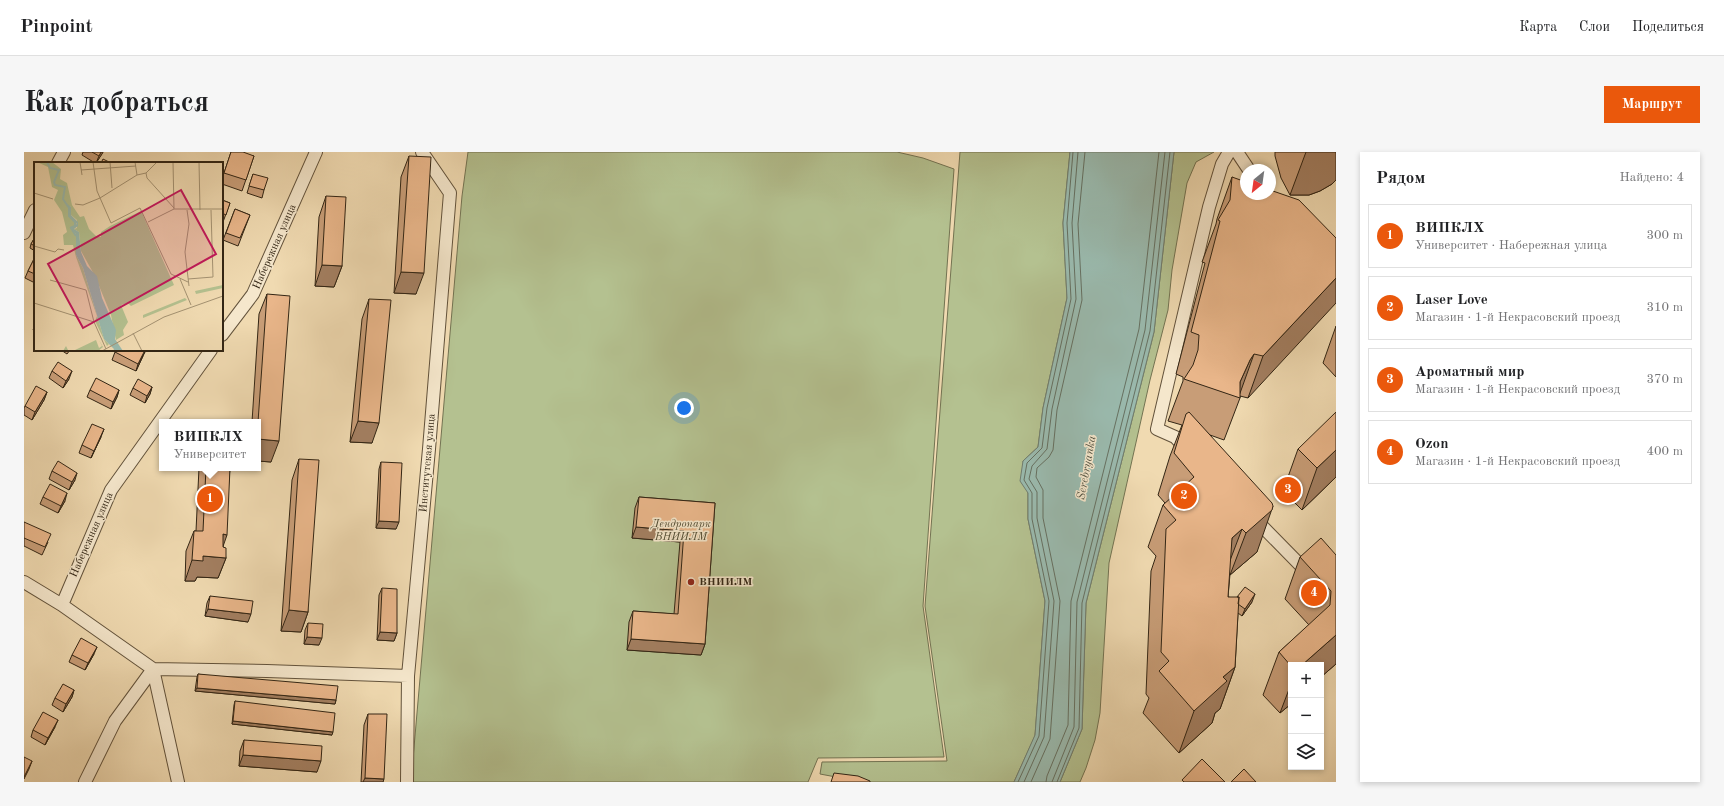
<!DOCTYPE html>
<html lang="ru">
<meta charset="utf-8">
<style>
:root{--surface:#fff;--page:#f6f6f6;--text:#202124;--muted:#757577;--line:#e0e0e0;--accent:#ea580c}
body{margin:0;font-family:"Old Standard TT",serif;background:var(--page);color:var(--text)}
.controls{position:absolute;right:12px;bottom:12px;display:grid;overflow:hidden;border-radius:0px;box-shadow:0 2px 6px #0003}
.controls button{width:36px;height:36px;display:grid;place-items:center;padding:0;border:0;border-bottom:1px solid var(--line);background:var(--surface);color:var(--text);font:20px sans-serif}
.compass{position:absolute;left:1216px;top:12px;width:36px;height:36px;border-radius:50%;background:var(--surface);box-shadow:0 2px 6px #0003;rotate:209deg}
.you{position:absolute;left:660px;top:256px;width:14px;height:14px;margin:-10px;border:3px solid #fff;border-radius:50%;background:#1a73e8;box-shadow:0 0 0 6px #1a73e833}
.badge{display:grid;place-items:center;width:26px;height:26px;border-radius:50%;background:var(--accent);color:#fff;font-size:13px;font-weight:700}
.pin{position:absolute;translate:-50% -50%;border:2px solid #fff;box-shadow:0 1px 4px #0006}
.popup{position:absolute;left:135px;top:267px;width:102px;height:52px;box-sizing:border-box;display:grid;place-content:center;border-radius:0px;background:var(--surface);filter:drop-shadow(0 1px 3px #0005);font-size:13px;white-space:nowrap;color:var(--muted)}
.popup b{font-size:15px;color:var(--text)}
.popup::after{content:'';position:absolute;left:50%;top:100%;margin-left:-8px;border:8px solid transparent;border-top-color:var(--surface)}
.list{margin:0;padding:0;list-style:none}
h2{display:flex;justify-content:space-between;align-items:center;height:52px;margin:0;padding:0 16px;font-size:17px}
h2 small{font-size:13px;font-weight:400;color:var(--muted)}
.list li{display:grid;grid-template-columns:26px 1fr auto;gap:12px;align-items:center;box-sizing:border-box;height:64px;margin:0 8px 8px;padding:0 8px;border:1px solid var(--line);border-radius:0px}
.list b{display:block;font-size:15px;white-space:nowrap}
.list p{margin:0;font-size:13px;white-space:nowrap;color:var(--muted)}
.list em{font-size:13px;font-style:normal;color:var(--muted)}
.icon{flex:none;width:22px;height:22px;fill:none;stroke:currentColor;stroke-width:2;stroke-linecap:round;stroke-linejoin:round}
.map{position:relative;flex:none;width:1312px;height:630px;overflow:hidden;border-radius:0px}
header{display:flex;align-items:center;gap:24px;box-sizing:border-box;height:56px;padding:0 20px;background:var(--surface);border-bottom:1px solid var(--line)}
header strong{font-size:19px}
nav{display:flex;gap:22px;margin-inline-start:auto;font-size:14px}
.intro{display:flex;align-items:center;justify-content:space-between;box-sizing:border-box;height:96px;padding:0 24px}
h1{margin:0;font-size:28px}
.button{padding:10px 18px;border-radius:0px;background:var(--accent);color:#fff;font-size:14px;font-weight:700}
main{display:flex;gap:24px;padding:0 24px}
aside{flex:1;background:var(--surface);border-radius:0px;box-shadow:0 2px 6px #0003}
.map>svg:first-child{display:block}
</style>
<header>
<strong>Pinpoint</strong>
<nav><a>Карта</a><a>Слои</a><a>Поделиться</a></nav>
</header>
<div class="intro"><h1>Как добраться</h1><a class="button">Маршрут</a></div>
<main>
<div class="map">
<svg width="1312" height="630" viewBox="0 0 1312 630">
<rect width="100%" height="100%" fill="#f0dab1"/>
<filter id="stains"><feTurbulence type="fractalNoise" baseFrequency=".005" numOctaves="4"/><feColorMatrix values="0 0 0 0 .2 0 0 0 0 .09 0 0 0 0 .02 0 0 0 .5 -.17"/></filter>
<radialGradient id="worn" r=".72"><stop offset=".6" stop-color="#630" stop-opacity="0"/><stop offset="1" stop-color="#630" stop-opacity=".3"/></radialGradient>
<path fill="#b4c190" stroke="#737352" d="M444,0H873L899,6L930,17L899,454L920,605L794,606L784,630H387L438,44Z
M936,0H1046L1039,71L1043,146L1019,256L1014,295L999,309L1004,341V367L1021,449L1011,584L990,630H829L828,628L796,622L798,610L923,609L901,454Z
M1150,0H1190L1172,10L1163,31L1148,118L1144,158L1126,228L1085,411L1076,561L1071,588L1062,616L1056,630H1036L1058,577L1062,451L1130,180Z"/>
<path fill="#9abaae" stroke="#707e70" d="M1046,0H1150L1130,180L1062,451L1058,577L1036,630H990L1011,583L1021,449L1004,367V341L996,329L999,309L1014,295L1019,256L1043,146L1039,71Z"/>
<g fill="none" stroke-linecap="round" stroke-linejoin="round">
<path stroke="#667061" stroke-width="1" d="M994,630L1015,584L1025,449L1008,367V341L1000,328L1003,311L1018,296L1023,256L1047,147L1043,71L1049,0
M1000,630L1020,585L1030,449L1013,366V340L1005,327L1008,314L1023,297L1028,257L1052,147L1048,71L1054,0
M1007,630L1026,587L1036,449L1019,366V338L1012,325L1013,316L1025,305L1029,298L1033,258L1058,148L1054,72L1061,0
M1022,630L1023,624L1044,573L1047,449L1115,177L1135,0
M1028,630L1050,575L1053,450L1121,178L1141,0
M1033,630L1055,576L1058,451L1126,179L1146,0"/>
<g stroke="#62523b" stroke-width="14">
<path id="street" d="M1213,0L1225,18
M34,11L40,0
M0,81L11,58
M198,183L229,142L292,0
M1163,298L1151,285L1133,277L1185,55L1198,12L1205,0
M1229,365L1285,422
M0,430L38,453L129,517L243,519L384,524
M38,453L87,338L187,198
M129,517L154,630
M61,630L91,569L129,517
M383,630L384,524L405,297L426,41L398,0"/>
</g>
<use href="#street" stroke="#f5e7cc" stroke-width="12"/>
</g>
<path fill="#c89d77" stroke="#322514" d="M59,0H79L72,11H71L58,3Z
M207,0L230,4L218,39L198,32V27Z
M1251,0H1312L1308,32L1296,39L1285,43H1266L1257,26L1251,4Z
M385,4L392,142L370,141L377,25Z
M229,22L240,38L238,46L223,41Z
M1208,25L1312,86L1224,246L1216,244V246L1200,288L1186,283L1233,400L1206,423V422L1204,445L1228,450L1218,464L1214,461L1211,515L1196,557L1191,561L1188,571L1155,601L1119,561L1125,546L1122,542L1127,419L1132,404L1124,395L1139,353L1141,351L1134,343L1146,304L1158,273L1144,269L1159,229V225L1152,222L1181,111L1178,110L1192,72L1193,67Z
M302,44L318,114L310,135L291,134L295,65Z
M198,48L206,51L199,70H198Z
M211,57L226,63L214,94L199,88Z
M11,85V99L6,96L7,92Z
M11,105V131L1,126L4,119Z
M243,142L247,310L234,309V270H228L235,162Z
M345,147L348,291L326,290L338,167Z
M11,173V179L9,178Z
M1312,174V225L1299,211Z
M37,198H46L43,202Z
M91,200L119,204L112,219L88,208Z
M28,219L45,227L39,236L25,226Z
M128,235L126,242L121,251L106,243L109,236Z
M66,238H95L93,245L87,257L63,245Z
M23,240L20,248L8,268L0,263V256L1,254Z
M77,285L67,306L55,301L58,293Z
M1274,297L1312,325L1278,358L1259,339Z
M275,307L284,460L277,480L257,479L268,328Z
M357,310L372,377L352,376L355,317Z
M175,316H206L199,395L202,406L194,426L173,425L171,429H161L162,399L170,379H172Z
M28,319L51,328L45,338L25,327Z
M19,345L41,349L34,361L16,352Z
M615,345L691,351L681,492L677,503L603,498L605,470L609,459L650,462L656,390L608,386L611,356Z
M0,370L24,390L18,403L0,394Z
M1312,403V512L1297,525V513H1267V552L1256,561L1239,543L1255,500L1285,473L1261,447L1276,405Z
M358,436L373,481L370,489L353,488L355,443Z
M186,444L224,470L181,464L183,451Z
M284,471L295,493L280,492L281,478Z
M70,502L61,518L45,510L48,503Z
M174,522L312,548L311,552L171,539L173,525Z
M50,538L48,545L39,560L28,553L31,546Z
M211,549L308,583L208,572L210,553Z
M344,562L359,630H337L340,573Z
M31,575L21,593L7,585L9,578Z
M220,588L293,620L215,614L216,599Z"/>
<path fill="#a37f61" stroke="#322514" d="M77,0H79L78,2L72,11L75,4Z
M1282,0H1312V28L1308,32L1296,39L1285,43H1266Z
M298,113L318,114L310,135L291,134Z
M377,120L400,121L392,142L370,141Z
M1312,126V151L1224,246L1239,204Z
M122,198L119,204L112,219L114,212Z
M1230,202L1215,244L1216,230L1226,208Z
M48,219L45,227L39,236L42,229Z
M128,235L126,242L121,251L123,244Z
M95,238L93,245L87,257L89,250Z
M23,240L20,248L8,268L11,260Z
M334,269L355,271L348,291L326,290Z
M80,277L77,285L67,306L70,299Z
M234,287L255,289L247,310L234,309Z
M1312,298V325L1278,358L1293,316Z
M53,321L51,328L45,338L48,330Z
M43,341L41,349L34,361L37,354Z
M1249,354L1233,400L1206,423L1222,381Z
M355,369L375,370L372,377L352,376Z
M612,375L660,379L656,390L608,386Z
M1218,377L1202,419L1208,386Z
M199,382L203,383L196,403Z
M179,404L202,406L194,426L173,425L171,429H161L168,408Z
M1231,442L1228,450L1218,464L1221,457Z
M184,457L227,462L224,470L181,464Z
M265,458L284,460L277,480L257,479Z
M356,480L373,481L370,489L353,488Z
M1312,483V512L1297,525V513H1278Z
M283,485L298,486L295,493L280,492Z
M607,487L681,492L677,503L603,498Z
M73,495L70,502L61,518L64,511Z
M1211,515L1196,557L1191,561L1188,571L1155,601L1170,559L1199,525Z
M1267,532V552L1256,561Z
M173,536L312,548L311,552L171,539Z
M50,538L48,545L39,560L42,552Z
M34,568L31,575L21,593L24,586Z
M209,569L309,580L308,583L208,572Z
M219,603L297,609L293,620L215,614Z
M8,609L5,617L0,627V625Z
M341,626L360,627L359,630H339Z"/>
<path fill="#e9b68a" stroke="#322514" d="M68,0H77L75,4Z
M207,0H219L230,4L222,28L200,21Z
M385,4L407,5L400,121L377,120Z
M79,7L87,11H77Z
M229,22L244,26L240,38L225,34Z
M1208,25L1222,30V42H1246V38L1275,48L1312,86V126L1239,204L1230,202L1226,208L1216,230V246L1160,227L1169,213L1174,198L1175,183L1167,180L1196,69L1194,68L1206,48Z
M302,44L322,45L318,114L298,113Z
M198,48L206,51L202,63L198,61Z
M211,57L226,63L216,86L202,81Z
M11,85V94L7,92Z
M11,105V122L4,119Z
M243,142L266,144L255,289L234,287V270Z
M345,147L367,148L355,271L334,269Z
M92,198H121L114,212L91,200Z
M34,210L48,219L42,229L28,219Z
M72,226L95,238L89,250L66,238Z
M114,227L128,235L123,244L109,236Z
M12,234L23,240L11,260L1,254Z
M1165,260L1248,351L1249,354L1248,358L1222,381L1218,377L1208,386L1204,445H1215L1211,515L1199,525L1203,529L1170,559L1135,519L1145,509L1137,500L1142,377L1152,368L1139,353L1170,325L1150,301L1162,262Z
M1312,260V298L1293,316L1274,297Z
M68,272L80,277L70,299L58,293Z
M275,307L295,308L284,460L265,458Z
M34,309L53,321L48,330L28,319Z
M357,310L378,311L375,370L355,369Z
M182,316H206L203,383L199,382V395L202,396V406L179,404V409L168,408L170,379H179Z
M26,332L43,341L37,354L19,345Z
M615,345L691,351L681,492L607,487L609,459L654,462L660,379L612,375Z
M0,370L27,382L21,395L0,386Z
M1297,386L1312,403V483L1278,513H1267V514L1255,500L1306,453L1307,439L1276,405Z
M1221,435L1231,442L1221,457L1214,452L1215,445H1213Z
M358,436L373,437V481L356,480Z
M186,444L229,449L227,462L184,457Z
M284,471L299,472L298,486L283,485Z
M57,486L73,495L64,511L48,503Z
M174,522L314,534L312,548L173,536Z
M39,532L50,538L42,552L31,546Z
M211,549L311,561L309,580L209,569Z
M19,560L34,568L24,586L9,578Z
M344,562H363L360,627L341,626Z
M220,588L298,594L297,609L219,603Z
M0,605L8,609L0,625Z
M1178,607L1201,630H1160L1158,628Z
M1220,617L1232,630H1207Z
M810,621L834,624L846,629V630H807Z"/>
<circle fill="#8f2418" stroke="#f5e7cc" stroke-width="1.5" cx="667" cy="430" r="4"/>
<g text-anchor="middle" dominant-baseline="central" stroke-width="3" stroke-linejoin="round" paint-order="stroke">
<g font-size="11" fill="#322514" stroke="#f5e7cc">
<text transform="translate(251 95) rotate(-66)">Набережная улица</text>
<text transform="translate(404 311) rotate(-85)">Институтская улица</text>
<text transform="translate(68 383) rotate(-66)">Набережная улица</text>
</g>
<g font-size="11" font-style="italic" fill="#524c33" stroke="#f5e7cc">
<text x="657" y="372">Дендропарк<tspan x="657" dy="13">ВНИИЛМ</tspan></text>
</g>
<g font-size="11" font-weight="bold" fill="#322514" stroke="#f5e7cc" text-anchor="start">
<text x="675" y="430">ВНИИЛМ</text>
</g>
<g font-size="12" font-style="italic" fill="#515242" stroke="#f5e7cc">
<text transform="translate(1063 316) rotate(-80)">Serebryanka</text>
</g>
</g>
<g transform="translate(10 10)">
<rect width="189" height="189" fill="#f0dab1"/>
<path d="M3,0H18L27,7L26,17L33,21L38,43L46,55L50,54L55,67L63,75H67V70L76,64L107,49L140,123L97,144L94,141L87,143L94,160L89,168L90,173L82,178L77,153L61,114L47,89L45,70L40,67L43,66V58L37,53V45L32,43L35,45L36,54L43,62L37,67L42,72V93L49,106L70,177L75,182L73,184L61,159L63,154L42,95L39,83H30L29,73L33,70L28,50L20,38L24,28L18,25L14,5ZM189,123V126L162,132L161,129ZM151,136L153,138L109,156V153ZM62,178L65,186L68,184L65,178L69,185L64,189H29L32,184L34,188H41Z" fill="#b4c190"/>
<path d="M32,41L37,45V53L44,60V64L40,67L45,70L47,90L53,104L63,114L68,136L82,168L81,177L89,189H79L80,187L70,177L49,106L42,93V72L36,65L43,62L35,53V45Z" fill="#9abaae"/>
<path fill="none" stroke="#9abaae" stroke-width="2" d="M13,0L16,6L25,8L20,20L21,23L31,25L29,37L35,46V54L41,60V64L37,66L42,74"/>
<path fill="none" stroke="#a49272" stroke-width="1" d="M46,0L48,13M59,0L63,29L77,61L106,46L137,112L154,120M76,0L78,26M101,0L103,13M139,0L140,47M165,0L166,48M47,8L102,4M112,11L113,16L140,46M0,31L19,37M41,42L49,43L66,36L103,13L112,11L123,0M153,48L155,62L151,90L155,124M114,60L140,47H189M0,84L21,90L24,87L30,88M146,117L157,143M154,117L179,115L177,48M16,118L52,128L60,160M0,141L60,160L72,187M99,171L108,189M68,189L130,155L189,134"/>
<path fill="#c2185b" fill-opacity="0.15" stroke="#c2185b" stroke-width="2" d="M147,28L182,92L49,166L14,102Z"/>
<rect width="189" height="189" fill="none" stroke="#322514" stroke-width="2"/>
</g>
<rect width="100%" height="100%" filter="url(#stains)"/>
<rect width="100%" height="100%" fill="url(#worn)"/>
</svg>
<div class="controls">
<button>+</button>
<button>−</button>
<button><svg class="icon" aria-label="layers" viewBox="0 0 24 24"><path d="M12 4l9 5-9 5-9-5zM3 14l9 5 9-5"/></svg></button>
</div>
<svg class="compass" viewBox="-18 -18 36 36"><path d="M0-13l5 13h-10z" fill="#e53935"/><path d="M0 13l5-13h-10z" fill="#757577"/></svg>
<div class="you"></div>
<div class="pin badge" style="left:186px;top:347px">1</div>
<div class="popup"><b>ВИПКЛХ</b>Университет</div>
<div class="pin badge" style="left:1160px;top:344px">2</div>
<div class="pin badge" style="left:1264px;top:338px">3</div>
<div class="pin badge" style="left:1290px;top:441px">4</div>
</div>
<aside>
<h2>Рядом<small>Найдено: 4</small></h2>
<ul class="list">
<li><span class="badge">1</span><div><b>ВИПКЛХ</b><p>Университет · Набережная улица</p></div><em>300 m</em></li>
<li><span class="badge">2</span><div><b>Laser Love</b><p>Магазин · 1-й Некрасовский проезд</p></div><em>310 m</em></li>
<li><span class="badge">3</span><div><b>Ароматный мир</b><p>Магазин · 1-й Некрасовский проезд</p></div><em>370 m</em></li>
<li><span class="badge">4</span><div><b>Ozon</b><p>Магазин · 1-й Некрасовский проезд</p></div><em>400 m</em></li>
</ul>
</aside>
</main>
